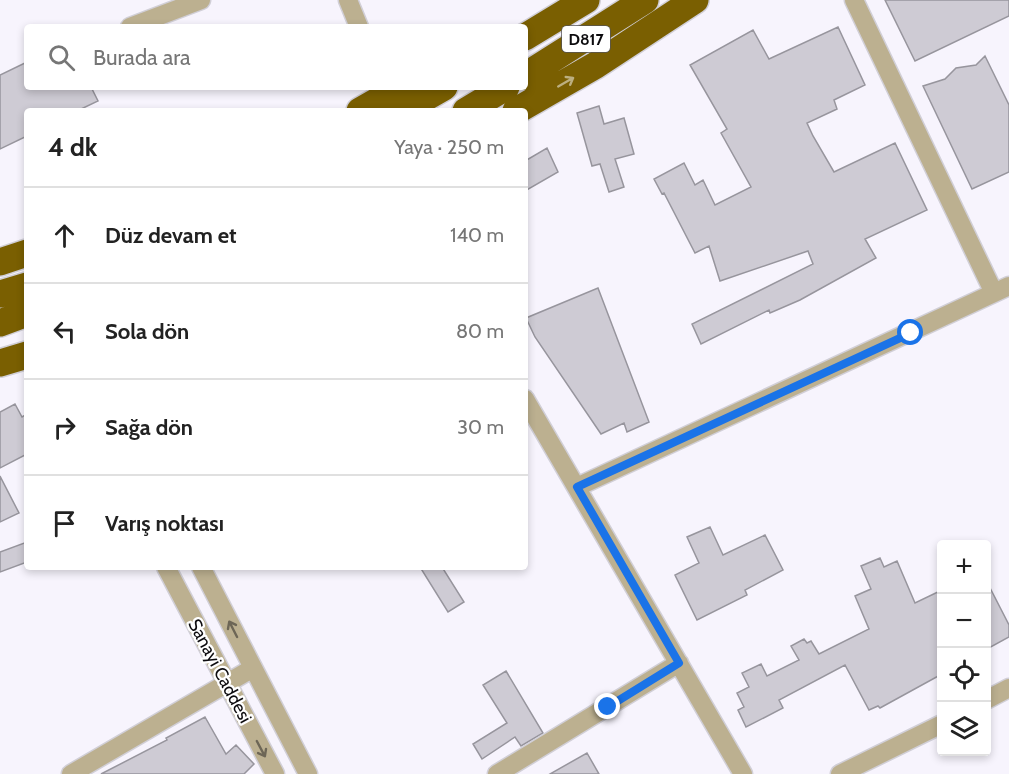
<!DOCTYPE html>
<html lang="tr">
<meta charset="utf-8">
<style>
:root{--surface:#fff;--page:#f6f6f6;--text:#222;--muted:#767676;--line:#e0e0e0}
body{margin:0;font-family:Cabin,sans-serif;background:var(--page);color:var(--text)}
.controls{position:absolute;right:18px;bottom:18px;display:grid;overflow:hidden;border-radius:6px;box-shadow:0 3px 9px #0003}
.controls button{width:54px;height:54px;display:grid;place-items:center;padding:0;border:0;border-bottom:2px solid var(--line);background:var(--surface);color:var(--text);font:30px sans-serif}
.stop{position:absolute;width:18px;height:18px;margin:-14px;border:4px solid #1a73e8;border-radius:50%;background:#fff}
.stop.end{background:#1a73e8;border-color:#fff;box-shadow:0 2px 6px #0008}
.list{margin:0;padding:0;list-style:none}
h2{display:flex;justify-content:space-between;align-items:center;height:78px;margin:0;padding:0 24px;font-size:26px}
h2 small{font-size:20px;font-weight:400;color:var(--muted)}
.list li{display:grid;grid-template-columns:39px 1fr auto;gap:18px;align-items:center;box-sizing:border-box;height:96px;padding:0 24px;border-top:2px solid var(--line)}
.list b{display:block;font-size:22px;white-space:nowrap}
.list em{font-size:20px;font-style:normal;color:var(--muted)}
.icon{flex:none;width:33px;height:33px;fill:none;stroke:currentColor;stroke-width:2;stroke-linecap:round;stroke-linejoin:round}
.map{position:relative;flex:none;width:1009px;height:774px;overflow:hidden}
.search{position:absolute;background:var(--surface);box-shadow:0 3px 9px #0003;left:24px;top:24px;width:504px;height:66px;display:flex;align-items:center;gap:15px;box-sizing:border-box;padding:0 21px;border-radius:6px;color:var(--muted);font-size:22px}
.panel{position:absolute;background:var(--surface);box-shadow:0 3px 9px #0003;left:24px;top:108px;width:504px;height:462px;border-radius:6px}
.map>svg:first-child{display:block}
</style>
<div class="map">
<svg width="1009" height="774" viewBox="0 0 1009 774">
<rect width="100%" height="100%" fill="#f7f4fd"/>
<path fill="#cecbd4" stroke="#97959d" stroke-width="1.5" d="M885,0H1009V16L915,61Z
M838,27L865,85L834,100L837,109L807,123L813,136L834,172L895,143L927,210L865,239L876,258L800,300L770,313L769,310L701,344L692,324L813,264L808,251L720,281L709,246L695,253L664,193L662,194L654,179L684,163L695,185L703,180L715,205L751,187L721,133L727,129L690,65L753,30L769,59Z
M985,56L1009,105V172L972,189L923,86L945,79L956,68L976,65Z
M27,62V87H91L98,101L77,111H27V136L0,149V75Z
M599,106L604,124L624,118L634,154L615,159L624,187L609,192L600,164L592,166L577,113Z
M547,148L558,172L525,191V161Z
M598,288L649,422L627,432L624,423L601,434L535,337L526,318Z
M15,404L22,417L27,414V454L0,468V412Z
M0,476L19,513L0,522Z
M710,527L723,555L765,535L783,570L745,590L747,595L697,620L675,575L699,563L687,537Z
M27,542V562L0,572V552Z
M880,558L884,567L897,561L915,603L942,590V674L880,708L878,706L869,710L845,665L779,700L783,708L746,727L738,710L744,707L737,693L749,687L742,673L761,664L767,676L799,660L791,646L804,639L807,643L811,641L819,654L869,629L855,596L871,589L861,566Z
M420,567H442L464,602L448,612Z
M987,582L1009,625V637L987,649Z
M506,671L543,733L521,746L515,737L482,759L473,744L507,723L483,685Z
M205,717L226,754L236,745L254,764L244,774H101L167,740L166,738Z
M587,753L599,774H550Z"/>
<g fill="none" stroke-linecap="round" stroke-linejoin="round">
<g stroke="#d1cfd7" stroke-width="21">
<path id="minor" d="M348,0L359,27
M854,0L994,293
M130,27L201,0
M525,399L743,774
M577,487L1009,286
M166,567L275,774
M201,567L308,774
M986,700L1009,688
M71,774L253,668
M497,774L679,663
M840,774L942,724"/>
</g>
<g stroke="#d1cfd7" stroke-width="30">
<path id="highway" d="M525,37L586,0
M525,76L645,0
M360,111L402,87
M402,111L444,87
M466,111L506,87
M516,111L596,65L695,0
M0,262L27,253
M0,294L27,286
M0,323L27,313
M0,363L27,355"/>
</g>
<use href="#minor" stroke="#bcb090" stroke-width="18"/>
<use href="#highway" stroke="#7a5f01" stroke-width="27"/>
</g>
<defs><path id="oneway-shaft" d="M-6 0H5M1.5-3L5.5 0L1.5 3" fill="none" stroke-width="1.6" stroke-linecap="round" stroke-linejoin="round" transform="scale(1.5)"/></defs>
<use stroke="#bcaf80" href="#oneway-shaft" transform="translate(566 82) rotate(-30)"/>
<g stroke="#6d6656">
<use href="#oneway-shaft" transform="translate(233 629) rotate(-117)"/>
<use href="#oneway-shaft" transform="translate(261 749) rotate(62)"/>
</g>
<g fill="none" stroke-linecap="round" stroke-linejoin="round">
<path stroke="#1a73e8" stroke-width="8" d="M608,707L679,663L577,487L911,333"/>
</g>
<g text-anchor="middle" dominant-baseline="central" stroke-width="4.5" stroke-linejoin="round" paint-order="stroke">
<rect fill="#fff" stroke="#555456" stroke-width="1.5" x="562" y="26" width="48" height="26" rx="4.5"/>
<g font-size="16" font-weight="bold" fill="#0c0b0e">
<text x="586" y="39">D817</text>
</g>
<g font-size="18" fill="#0c0b0e" stroke="#fff">
<text transform="translate(220 671) rotate(62)">Sanayi Caddesi</text>
</g>
</g>
</svg>
<div class="controls">
<button>+</button>
<button>−</button>
<button><svg class="icon" aria-label="locate" viewBox="0 0 24 24"><circle cx="12" cy="12" r="6"/><path d="M12 2v4M12 18v4M2 12h4M18 12h4"/></svg></button>
<button><svg class="icon" aria-label="layers" viewBox="0 0 24 24"><path d="M12 4l9 5-9 5-9-5zM3 14l9 5 9-5"/></svg></button>
</div>
<div class="stop" style="left:911px;top:333px"></div>
<div class="stop end" style="left:608px;top:707px"></div>
<div class="search"><svg class="icon" aria-label="search" viewBox="0 0 24 24"><circle cx="10" cy="10" r="6"/><path d="M15 15l6 6"/></svg>Burada ara</div>
<section class="panel">
<h2>4 dk<small>Yaya · 250 m</small></h2>
<ul class="list">
<li><svg class="icon" aria-label="ahead" viewBox="0 0 24 24"><path d="M12 20V5M6 11l6-6 6 6"/></svg><div><b>Düz devam et</b></div><em>140 m</em></li>
<li><svg class="icon" aria-label="left" viewBox="0 0 24 24"><path d="M17 20v-9H6M10 6l-5 5 5 5"/></svg><div><b>Sola dön</b></div><em>80 m</em></li>
<li><svg class="icon" aria-label="right" viewBox="0 0 24 24"><path d="M7 20v-9h11M14 6l5 5-5 5"/></svg><div><b>Sağa dön</b></div><em>30 m</em></li>
<li><svg class="icon" aria-label="arrive" viewBox="0 0 24 24"><path d="M6 21V4h12l-3 4 3 4H6"/></svg><div><b>Varış noktası</b></div></li>
</ul>
</section>
</div>
